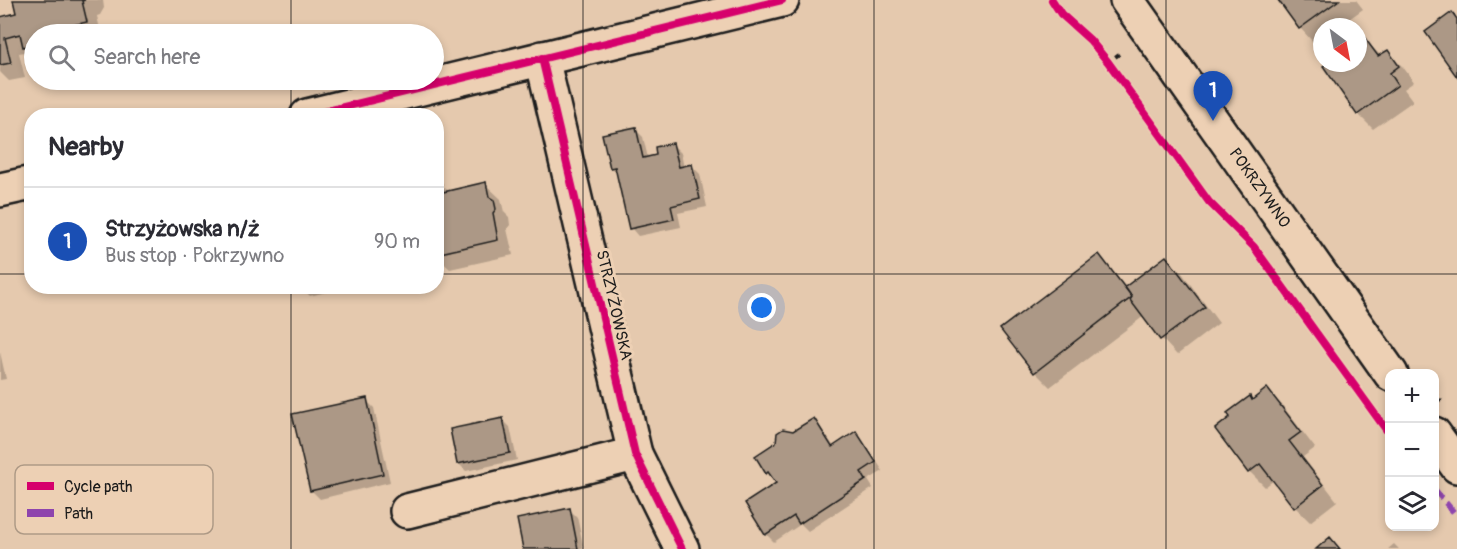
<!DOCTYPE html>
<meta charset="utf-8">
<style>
:root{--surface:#fff;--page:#f2f2f3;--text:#2b2b33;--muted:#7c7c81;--line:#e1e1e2;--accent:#d93025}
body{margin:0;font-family:Pangolin,sans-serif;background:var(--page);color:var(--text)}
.controls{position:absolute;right:18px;bottom:18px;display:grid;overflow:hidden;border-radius:12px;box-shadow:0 3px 9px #0003}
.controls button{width:54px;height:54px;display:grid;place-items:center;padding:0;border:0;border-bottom:2px solid var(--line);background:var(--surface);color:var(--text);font:30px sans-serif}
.compass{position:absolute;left:1313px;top:18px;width:54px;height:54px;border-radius:50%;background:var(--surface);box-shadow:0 3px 9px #0003;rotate:148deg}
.you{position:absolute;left:762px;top:308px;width:21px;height:21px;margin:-15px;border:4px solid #fff;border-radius:50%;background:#1a73e8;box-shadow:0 0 0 9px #1a73e833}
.badge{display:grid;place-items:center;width:39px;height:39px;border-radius:50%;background:var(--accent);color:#fff;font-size:20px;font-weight:700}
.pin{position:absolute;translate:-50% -50px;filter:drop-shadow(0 2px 3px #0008)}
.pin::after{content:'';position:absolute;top:32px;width:21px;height:18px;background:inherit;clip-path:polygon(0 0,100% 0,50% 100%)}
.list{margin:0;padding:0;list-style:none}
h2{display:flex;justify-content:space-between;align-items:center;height:78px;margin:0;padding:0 24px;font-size:26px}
h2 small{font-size:20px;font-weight:400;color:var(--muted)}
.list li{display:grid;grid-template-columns:39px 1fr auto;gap:18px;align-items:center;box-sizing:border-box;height:108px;padding:0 24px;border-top:2px solid var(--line)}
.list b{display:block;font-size:22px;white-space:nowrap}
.list p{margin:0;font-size:20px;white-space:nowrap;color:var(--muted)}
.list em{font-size:20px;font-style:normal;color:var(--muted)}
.icon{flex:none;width:33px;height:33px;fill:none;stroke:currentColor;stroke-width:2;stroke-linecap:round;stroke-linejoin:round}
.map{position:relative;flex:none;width:1457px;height:549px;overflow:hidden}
.search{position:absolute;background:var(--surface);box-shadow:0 3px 9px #0003;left:24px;top:24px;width:420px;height:66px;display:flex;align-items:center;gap:15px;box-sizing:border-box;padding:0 21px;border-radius:33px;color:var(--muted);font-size:22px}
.panel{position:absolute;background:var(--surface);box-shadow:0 3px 9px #0003;left:24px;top:108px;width:420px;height:186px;border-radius:24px}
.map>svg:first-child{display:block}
</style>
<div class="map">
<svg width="1457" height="549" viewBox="0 0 1457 549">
<rect width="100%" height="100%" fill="#e5c9ae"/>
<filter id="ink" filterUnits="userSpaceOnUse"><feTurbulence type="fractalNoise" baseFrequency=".0167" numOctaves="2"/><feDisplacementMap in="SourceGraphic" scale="12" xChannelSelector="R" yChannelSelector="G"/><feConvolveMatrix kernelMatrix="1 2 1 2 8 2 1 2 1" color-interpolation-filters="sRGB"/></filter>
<g filter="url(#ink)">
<path fill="#0003" d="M14,0H103L104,8L100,15L97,16L101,34H34V56L30,51L19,53L25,78L9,81L0,72V18L18,14Z
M1280,0H1356L1363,9L1338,27H1322V39L1315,44L1300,28Z
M1364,39L1381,56L1387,52L1403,67L1414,82L1404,89L1413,101L1373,129L1358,114L1330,63H1358V43Z
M635,129L643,137L648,158L658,156L673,145L681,153L684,168L692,166L700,174L707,207L678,213L681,227L638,236L631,228L618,174L611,167Z
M440,183L449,192L485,184L501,199L504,212L509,217L510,225L507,229L513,255L450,269L436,256V184Z
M1099,256L1127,288L1166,258L1182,273L1219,323L1177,355L1162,339L1144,316L1050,387L1035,372Z
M300,286H351L310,296Z
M0,352L6,379L0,380Z
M1267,390L1282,405L1315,448L1303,457L1337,501L1310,522L1295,507L1274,480L1265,487L1250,472L1217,429Z
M366,400L374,408L390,482L320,499L312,491Z
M502,419L510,427L517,460L466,471L458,463Z
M813,420L821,428L834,447L855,433L863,441L883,471L868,480L873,488L808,531L801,524L774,542L766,534L778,484L757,457Z
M569,509L577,517L584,549H525Z
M1394,544L1399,549H1388Z"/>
<path fill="#ac9886" stroke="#1c1c1c" stroke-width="1.5" d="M13,0H85L82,1L87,22L45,31L46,34H34V44L23,47L20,34L5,38L11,63L0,65V17L16,13Z
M1278,0H1339L1299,29Z
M1452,12L1457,19V77L1425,32Z
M1364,37L1378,56L1388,50L1399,66L1390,73L1398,85L1357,115L1323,66L1328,63H1358V42Z
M636,127L643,158L656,155L655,147L673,143L679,167L692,164L700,199L671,206L674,219L629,229L615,167L610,168L602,134Z
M441,181L443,192L486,182L489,197L494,200L496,209L493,213L498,240L436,254V182Z
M1099,254L1132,297L1034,373L1000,329Z
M1166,256L1205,307L1160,340L1130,300L1132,297L1125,287Z
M1267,388L1301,432L1289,441L1323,485L1294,508L1260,464L1248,473L1215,429L1230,417L1227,413L1250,396L1252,400Z
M367,398L383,474L310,491L292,414Z
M503,418L510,453L457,464L450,429Z
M814,418L832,447L856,431L876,462L861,472L866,480L799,524L794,516L765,535L745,503L776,483L768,472L766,474L755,456L776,442L777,433L783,429L793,431Z
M570,508L578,549H523L517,519Z
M1330,537L1340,549H1316Z"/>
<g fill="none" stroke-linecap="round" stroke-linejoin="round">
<g stroke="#1c1c1c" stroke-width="38">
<g id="minor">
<path id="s1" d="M1127,0L1391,374"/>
<path d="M542,58L635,454L682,549"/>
<path d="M307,116L782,0"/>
<path d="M0,190L32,183"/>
<path d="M1434,434L1457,466"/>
<path d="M407,511L635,454"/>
</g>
</g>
<path stroke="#1c1c1c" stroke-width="4" stroke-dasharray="4.5 4.5" stroke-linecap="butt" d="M1108,62L1122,52
M1434,392L1441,401"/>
<use href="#minor" stroke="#edd0b4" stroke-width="33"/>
<path stroke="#8e44ad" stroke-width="6" stroke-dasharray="12 6" stroke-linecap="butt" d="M1434,489L1457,516"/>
<g stroke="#edd0b4" stroke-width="11">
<path id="cycleway" d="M1052,0L1061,14L1090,40L1108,62L1209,202L1254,247L1390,435
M542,58L635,454L682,549
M307,116L782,0"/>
</g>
<use href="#cycleway" stroke="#d6006c" stroke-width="8"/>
</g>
</g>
<path fill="none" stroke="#1c1c1c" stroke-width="1.5" stroke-opacity="0.55" d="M291,0V34M583,0V549M874,0V549M1166,0V549M291,80V116M0,274H32M436,274H1457M291,286V549"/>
<g text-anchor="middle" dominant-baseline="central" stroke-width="6" stroke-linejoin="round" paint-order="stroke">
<g font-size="16" fill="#1c1c1c" stroke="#edd0b4">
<text stroke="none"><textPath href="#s1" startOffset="230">POKRZYWNO</textPath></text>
<text transform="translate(614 305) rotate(77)">STRZYŻOWSKA</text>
</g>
</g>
<rect x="15" y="465" width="198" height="69" rx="9" fill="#edd0b4" stroke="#ae9a86" stroke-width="1.5"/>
<rect x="27" y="482" width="27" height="8" fill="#d6006c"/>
<rect x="27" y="509" width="27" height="8" fill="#8e44ad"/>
<g font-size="16" fill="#1c1c1c">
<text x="64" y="492">Cycle path</text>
<text x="64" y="519">Path</text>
</g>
</svg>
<div class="controls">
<button>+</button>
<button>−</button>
<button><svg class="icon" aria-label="layers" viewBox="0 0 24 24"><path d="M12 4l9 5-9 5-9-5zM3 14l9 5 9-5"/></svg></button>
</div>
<svg class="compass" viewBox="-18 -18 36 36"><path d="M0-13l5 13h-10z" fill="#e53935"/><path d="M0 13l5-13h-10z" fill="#7c7c81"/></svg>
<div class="you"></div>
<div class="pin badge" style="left:1213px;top:121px;background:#1a4fb4">1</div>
<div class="search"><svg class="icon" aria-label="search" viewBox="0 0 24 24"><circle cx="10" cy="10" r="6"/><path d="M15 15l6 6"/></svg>Search here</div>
<section class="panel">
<h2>Nearby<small></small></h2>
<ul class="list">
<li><span class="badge" style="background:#1a4fb4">1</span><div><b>Strzyżowska n/ż</b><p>Bus stop · Pokrzywno</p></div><em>90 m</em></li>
</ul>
</section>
</div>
